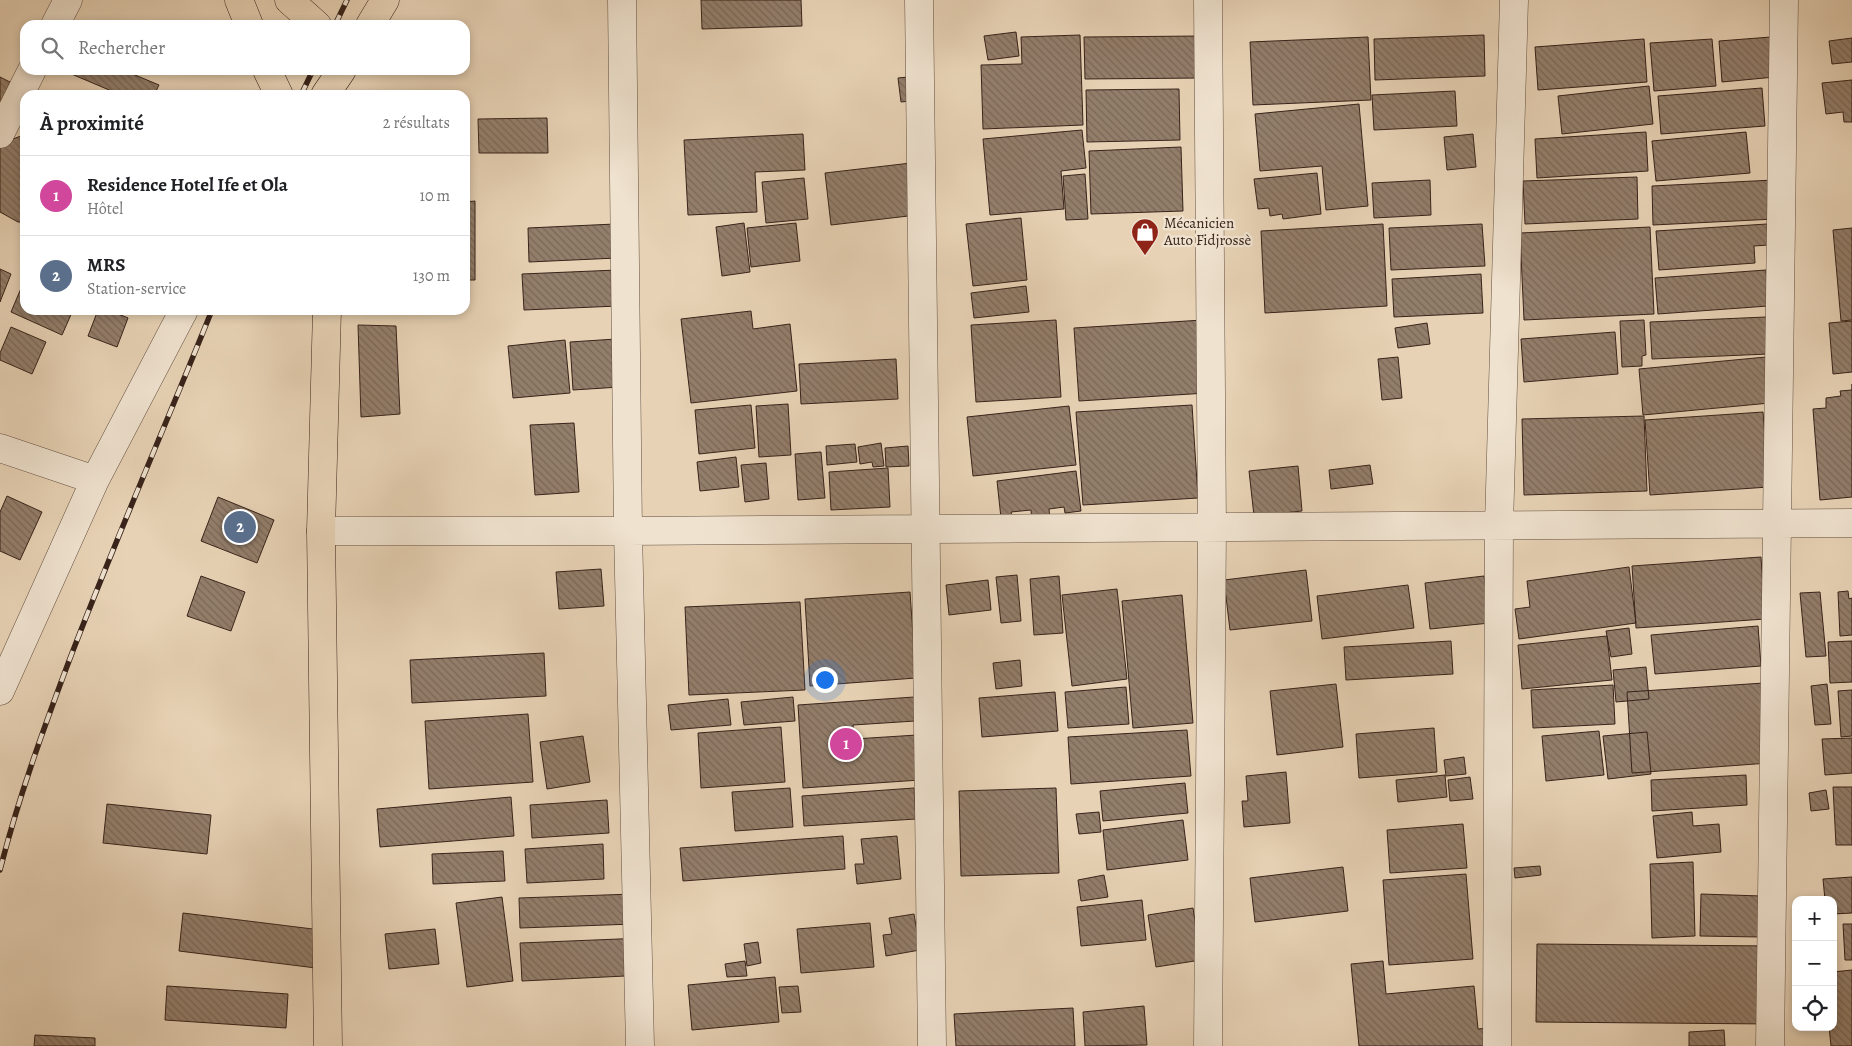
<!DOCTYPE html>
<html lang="fr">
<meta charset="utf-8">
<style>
:root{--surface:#fff;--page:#f6f6f6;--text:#202124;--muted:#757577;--line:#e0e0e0;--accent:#0f766e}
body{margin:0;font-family:Alegreya,serif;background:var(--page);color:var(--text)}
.controls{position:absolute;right:15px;bottom:15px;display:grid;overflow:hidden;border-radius:10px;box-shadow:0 2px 8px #0003}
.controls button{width:45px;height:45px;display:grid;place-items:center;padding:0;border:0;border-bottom:1px solid var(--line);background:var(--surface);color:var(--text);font:25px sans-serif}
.you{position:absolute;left:824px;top:679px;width:18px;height:18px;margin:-12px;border:4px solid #fff;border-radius:50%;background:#1a73e8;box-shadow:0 0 0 8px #1a73e833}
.badge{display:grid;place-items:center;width:32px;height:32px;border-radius:50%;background:var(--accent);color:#fff;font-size:16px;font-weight:700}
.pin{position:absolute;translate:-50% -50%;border:2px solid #fff;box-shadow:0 1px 5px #0006}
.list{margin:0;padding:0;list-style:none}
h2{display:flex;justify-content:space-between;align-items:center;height:65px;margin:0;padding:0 20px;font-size:21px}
h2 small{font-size:16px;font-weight:400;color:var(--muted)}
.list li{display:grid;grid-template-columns:32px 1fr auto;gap:15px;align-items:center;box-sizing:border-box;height:80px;padding:0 20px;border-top:1px solid var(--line)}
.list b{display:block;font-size:19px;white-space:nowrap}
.list p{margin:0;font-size:16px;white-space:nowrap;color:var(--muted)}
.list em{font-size:16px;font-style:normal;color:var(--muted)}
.icon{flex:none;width:28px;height:28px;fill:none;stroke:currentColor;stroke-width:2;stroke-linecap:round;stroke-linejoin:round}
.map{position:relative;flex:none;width:1852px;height:1046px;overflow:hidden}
.search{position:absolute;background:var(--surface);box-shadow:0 2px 8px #0003;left:20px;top:20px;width:450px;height:55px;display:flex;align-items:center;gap:12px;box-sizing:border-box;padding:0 18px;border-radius:15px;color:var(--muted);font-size:19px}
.panel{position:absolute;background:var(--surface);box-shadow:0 2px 8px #0003;left:20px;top:90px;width:450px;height:225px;border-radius:15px}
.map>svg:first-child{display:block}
</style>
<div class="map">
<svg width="1852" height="1046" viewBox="0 0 1852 1046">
<defs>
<pattern id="building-back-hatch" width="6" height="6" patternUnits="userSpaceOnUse" patternTransform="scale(1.25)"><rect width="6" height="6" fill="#937e6b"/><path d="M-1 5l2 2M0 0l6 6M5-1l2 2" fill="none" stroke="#796757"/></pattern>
</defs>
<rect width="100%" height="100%" fill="#e7d2b5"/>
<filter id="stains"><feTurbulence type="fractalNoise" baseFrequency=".004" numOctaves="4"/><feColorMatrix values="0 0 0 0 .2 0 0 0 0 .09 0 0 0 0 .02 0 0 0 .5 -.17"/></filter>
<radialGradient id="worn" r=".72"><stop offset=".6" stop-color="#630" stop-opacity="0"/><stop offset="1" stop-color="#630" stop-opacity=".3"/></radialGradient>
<path fill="url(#building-back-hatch)" stroke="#38231a" d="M701,0H801L802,26L702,29Z
M1016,32L1019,56L988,60L984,36Z
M1080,35L1083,125L983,129L981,65L1022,64L1021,37Z
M1484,35L1485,76L1375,80L1374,39Z
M1200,36L1201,78L1085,79L1084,37Z
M1368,37L1371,100L1253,105L1250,42Z
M1771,37L1775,77L1722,82L1719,41Z
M1852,38V62L1832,64L1829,41Z
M1644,39L1647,82L1538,90L1535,47Z
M1712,39L1716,86L1654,91L1650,43Z
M62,70H123L159,85L154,95H121Z
M918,76L920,100L901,102L898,78Z
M0,77L10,82L0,105Z
M1852,80V122H1844L1843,112L1826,114L1822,83Z
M1649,86L1653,124L1562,134L1558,96Z
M1762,88L1765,126L1661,134L1658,96Z
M1179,89L1180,140L1087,142L1086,90Z
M1455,91L1457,126L1374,130L1372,95Z
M1359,104L1368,206L1326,210L1322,166L1260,171L1255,114Z
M547,118L548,153H479L478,119Z
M1082,130L1086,168L1061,171L1064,209L990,215L983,139Z
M1646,132L1648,171L1537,178L1535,139Z
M1746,132L1750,173L1656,181L1652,141Z
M803,134L805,170L755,172L757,212L688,215L684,140Z
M1473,134L1476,167L1447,170L1444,137Z
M21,136H25V222H18L0,212V147L5,142Z
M1181,147L1183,211L1091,214L1089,151Z
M911,163L917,215L831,225L825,173Z
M1317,173L1321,214L1283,219L1282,214L1270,216L1269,208L1258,209L1254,179Z
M1085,174L1088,219L1066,220L1063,176Z
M1637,177L1638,219L1525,224L1523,181Z
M804,178L808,219L766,223L762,182Z
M1430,180L1431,215L1374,218L1372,183Z
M1774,180L1775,219L1653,225L1652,186Z
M475,201V280H465V202Z
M1021,218L1027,280L973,286L966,224Z
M744,223L750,272L722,276L716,227Z
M796,223L800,261L751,267L747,228Z
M615,224L617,258L529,262L528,228Z
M1383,224L1387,306L1265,313L1261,231Z
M1482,224L1485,266L1391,270L1389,228Z
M1767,224L1768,245L1754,246L1755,263L1659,270L1656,231Z
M1650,227L1654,314L1524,320L1520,233Z
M1852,228V320L1841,321L1833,230Z
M0,269L11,274L0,302Z
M617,270L618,306L524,310L522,274Z
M1766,270L1768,306L1658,314L1655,278Z
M1481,274L1483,313L1394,317L1392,279Z
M25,279V310H73L62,335L11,312Z
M1026,286L1029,312L974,318L971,293Z
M98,310H109L128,318L117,347L88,336Z
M751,311L753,329L790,324L797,391L691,403L681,319Z
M1766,317L1768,354L1652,359L1650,322Z
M1056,320L1061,397L976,402L971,325Z
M1203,320L1207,393L1079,401L1074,328Z
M1644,320L1646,355L1642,356V366L1622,367L1620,321Z
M1852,321V372L1833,374L1829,323Z
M1427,323L1430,344L1398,348L1395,328Z
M358,325L396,326L400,414L361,417Z
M11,327L46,342L32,374L0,360V353Z
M1615,332L1618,374L1524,382L1521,339Z
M616,339L620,387L573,390L570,342Z
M565,340L570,393L513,398L508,346Z
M1398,357L1402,398L1382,400L1378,359Z
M1766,357L1770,403L1643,415L1639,369Z
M896,359L898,399L801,404L799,364Z
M1852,384V497L1820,500L1813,409L1826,408V398L1841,396L1840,391L1852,390Z
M788,404L791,455L759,457L756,406Z
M751,405L755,448L699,454L695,410Z
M1192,405L1198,498L1083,505L1076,412Z
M1069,406L1076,465L973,476L967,417Z
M1763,412L1769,487L1650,495L1645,420Z
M1644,416L1647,491L1524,495L1522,419Z
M574,423L579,492L535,495L530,425Z
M881,443L884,466L873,467L872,462L860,464L858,447Z
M855,444L857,462L827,465L826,446Z
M908,446L909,466L886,467L885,448Z
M821,452L825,498L798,500L795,454Z
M736,457L739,487L700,491L697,462Z
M766,463L769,499L745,502L741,465Z
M1370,465L1373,484L1331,489L1329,470Z
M1298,466L1302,511L1254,516L1249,471Z
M888,468L890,507L831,510L829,472Z
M1076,471L1081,511L1065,513L1064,507L1049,509L1050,521L1032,523L1031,510L1011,512L1012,516L1001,518L997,481Z
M7,496L42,512L20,560L0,551V512Z
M218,497L274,520L257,563L201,541Z
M1761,557L1765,619L1636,628L1632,566Z
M1629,567L1636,623L1519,639L1515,609L1530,607L1527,581Z
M601,569L604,606L559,609L556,572Z
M1306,570L1312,621L1230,630L1224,580Z
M1017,575L1021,621L1001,623L996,577Z
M201,576L245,592L231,631L187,616Z
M1059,576L1063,633L1034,635L1030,579Z
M1484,576L1490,623L1430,629L1425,583Z
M988,580L991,610L949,615L946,585Z
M1408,585L1414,628L1322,639L1317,596Z
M1117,589L1127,679L1072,686L1062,595Z
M1848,591L1849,599L1852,598V635L1840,636L1838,592Z
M910,592L916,678L810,686L805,599Z
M1820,592L1826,656L1806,657L1800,593Z
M1182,595L1193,723L1133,728L1122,601Z
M800,602L805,690L689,695L685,607Z
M1758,626L1761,666L1655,674L1651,635Z
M1629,628L1632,654L1611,657L1606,631Z
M1607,636L1612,680L1522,689L1518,645Z
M1451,641L1453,674L1346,680L1344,647Z
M1852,641V682L1830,683L1828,642Z
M544,653L546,696L412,703L410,660Z
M1020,660L1022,686L996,689L993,663Z
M1646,667L1649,699L1616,702L1613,670Z
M1764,683L1769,763L1632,773L1627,692Z
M1336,684L1343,747L1277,755L1270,691Z
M1827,684L1831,724L1815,725L1811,686Z
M1613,685L1615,724L1533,728L1531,690Z
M1126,687L1129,724L1068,728L1065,692Z
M1852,690V736L1841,737L1838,691Z
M1055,692L1058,731L982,737L979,698Z
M793,697L795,721L744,725L741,702Z
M914,697L915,721L853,725L854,739L917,735L920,780L803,788L798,705Z
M728,699L731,725L671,730L668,705Z
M528,714L533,782L429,789L425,721Z
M781,727L785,782L701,788L698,733Z
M1434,728L1437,772L1359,778L1356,734Z
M1187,730L1191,776L1071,784L1068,737Z
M1599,731L1604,775L1546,781L1542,736Z
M1647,732L1651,774L1608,779L1603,736Z
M583,736L590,782L547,789L540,742Z
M1852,738V773L1825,775L1822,739Z
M1464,757L1466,774L1446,776L1444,760Z
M1286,772L1290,823L1244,827L1242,801H1248L1246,776Z
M1445,775L1447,797L1398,802L1396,780Z
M1746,775L1747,805L1652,811L1651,780Z
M1470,777L1473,799L1450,801L1448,780Z
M1185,783L1188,813L1103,821L1100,791Z
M1833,787H1852V845H1836Z
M790,788L793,827L735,831L732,792Z
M914,788L916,819L804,826L802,796Z
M1056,788L1059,873L961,876L959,791Z
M1826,790L1829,809L1811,811L1809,793Z
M511,797L514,836L380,847L377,809Z
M607,800L609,833L532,838L530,805Z
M107,804L211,815L207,854L103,843Z
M1099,812L1101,832L1079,834L1076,814Z
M1692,812L1693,826L1719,824L1721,852L1657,858L1653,816Z
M1183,820L1188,860L1107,870L1103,830Z
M1463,824L1467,868L1390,873L1387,830Z
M843,836L845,869L683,881L680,848Z
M897,836L901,879L857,884L855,864H864L861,839Z
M603,844L604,879L527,883L525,849Z
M503,851L505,881L433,884L432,854Z
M1693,862L1695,936L1652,938L1650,864Z
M1540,866L1541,875L1515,878L1514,868Z
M1343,867L1348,911L1255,922L1250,878Z
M1466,874L1473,959L1389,965L1383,880Z
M1104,875L1108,897L1081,901L1078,880Z
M1852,877V913L1833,914V900H1825L1823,879Z
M633,894L634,924L520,928L519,898Z
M1701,894L1761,896L1760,937L1700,936Z
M502,897L513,981L467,987L456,903Z
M1142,900L1146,940L1081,946L1077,907Z
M1193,908L1201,960L1156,967L1148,915Z
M183,913L321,930L316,968L179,951Z
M914,914L920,950L886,956L883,935L892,934L889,918Z
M870,923L874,967L801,973L797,929Z
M1843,924H1852V960H1845Z
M435,929L439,964L389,969L385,934Z
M644,938L646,975L522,981L520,943Z
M758,942L761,963L747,966L744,944Z
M1537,944L1772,946V1024L1536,1022Z
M745,961L747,976L727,977L725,964Z
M1383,961L1386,994L1474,986L1478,1029L1489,1028L1491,1046H1359L1351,964Z
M1852,970V1046H1831L1829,1027H1833V972Z
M775,977L779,1022L692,1030L688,985Z
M167,986L288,994L286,1028L165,1020Z
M798,986L801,1012L782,1013L779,987Z
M1144,1006L1147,1045L1085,1046L1083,1012Z
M1073,1008L1075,1046H956L954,1014Z
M1724,1030L1725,1046H1689V1032Z
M35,1035L95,1038V1046H34Z"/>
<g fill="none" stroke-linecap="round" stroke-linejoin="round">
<g stroke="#644f41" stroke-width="29">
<path id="minor" d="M622,0L628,531L640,1046
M919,0L932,1046
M55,25L68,0
M0,134L32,70
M0,448L95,480
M321,531H628L1852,523
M0,691L95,480L184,310
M1208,1046L1212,526L1208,0
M1497,1046L1499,525L1514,0
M1770,1046L1784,0"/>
</g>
<g stroke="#38231a" stroke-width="29">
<path id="major" d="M239,0L249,25
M289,0L317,25
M370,25L385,0
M267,70L279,95
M325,95L342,70
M327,310L321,531L328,1046"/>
</g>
<use href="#minor" stroke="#efe2cf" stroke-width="28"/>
<use href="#major" stroke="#e7d2b5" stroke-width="28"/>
<g stroke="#38231a" stroke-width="5.5">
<path id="rail" d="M335,25L347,0
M301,95L313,70
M0,870C18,799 43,730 69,661C114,543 165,427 212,310"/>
</g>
<use href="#rail" stroke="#efe2cf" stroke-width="4" stroke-dasharray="11" stroke-linecap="butt"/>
</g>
<defs>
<g id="shop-pin" transform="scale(1.4375)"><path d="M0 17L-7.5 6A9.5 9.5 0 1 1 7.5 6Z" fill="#8f2418" stroke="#efe2cf"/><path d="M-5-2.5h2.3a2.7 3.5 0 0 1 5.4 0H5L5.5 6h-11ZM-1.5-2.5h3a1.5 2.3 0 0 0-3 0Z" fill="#fff"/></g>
</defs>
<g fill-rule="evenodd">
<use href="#shop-pin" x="1145" y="232"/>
</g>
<g text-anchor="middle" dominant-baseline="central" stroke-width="4.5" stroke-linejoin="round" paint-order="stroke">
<g font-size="15" fill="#38231a" stroke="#efe2cf" text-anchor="start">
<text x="1164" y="223">Mécanicien<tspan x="1164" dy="17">Auto Fidjrossè</tspan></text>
</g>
</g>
<rect width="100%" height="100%" filter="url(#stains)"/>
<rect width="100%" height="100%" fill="url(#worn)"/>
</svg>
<div class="controls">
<button>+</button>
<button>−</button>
<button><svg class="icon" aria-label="locate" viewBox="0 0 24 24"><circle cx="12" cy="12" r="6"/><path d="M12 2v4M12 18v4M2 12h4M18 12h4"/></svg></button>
</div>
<div class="you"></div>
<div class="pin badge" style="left:846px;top:744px;background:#d1479c">1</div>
<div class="pin badge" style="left:240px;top:527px;background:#5c6f8a">2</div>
<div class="search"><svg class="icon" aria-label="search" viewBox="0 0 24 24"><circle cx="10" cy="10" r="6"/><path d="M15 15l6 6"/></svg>Rechercher</div>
<section class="panel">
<h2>À proximité<small>2 résultats</small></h2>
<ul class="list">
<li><span class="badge" style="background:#d1479c">1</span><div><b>Residence Hotel Ife et Ola</b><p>Hôtel</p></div><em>10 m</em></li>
<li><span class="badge" style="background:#5c6f8a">2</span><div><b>MRS</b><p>Station-service</p></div><em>130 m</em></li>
</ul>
</section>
</div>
